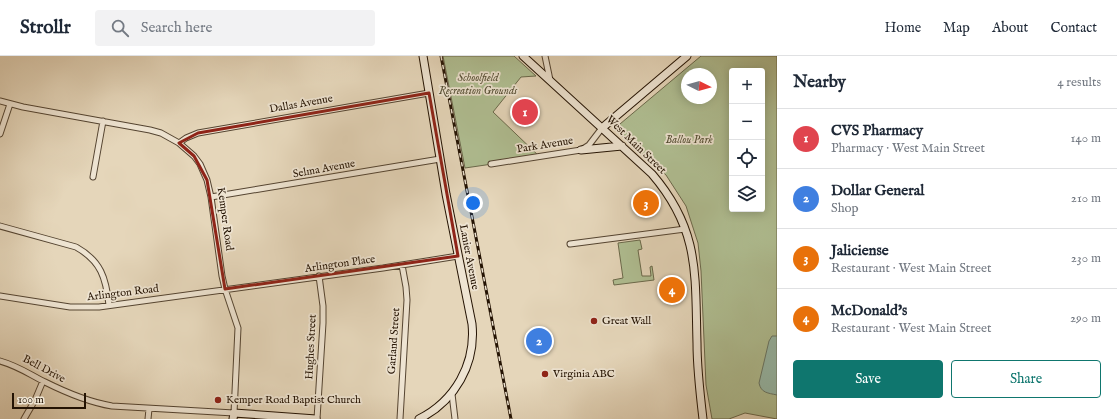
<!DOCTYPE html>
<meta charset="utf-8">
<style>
:root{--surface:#fff;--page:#f2f2f3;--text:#1f2937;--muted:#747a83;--line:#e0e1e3;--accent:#0f766e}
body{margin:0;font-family:"IM FELL English",serif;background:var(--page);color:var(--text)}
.controls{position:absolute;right:12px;top:12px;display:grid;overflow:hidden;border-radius:4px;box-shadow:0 2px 10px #0003}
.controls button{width:36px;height:36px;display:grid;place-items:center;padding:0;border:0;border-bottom:1px solid var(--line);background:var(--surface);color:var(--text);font:20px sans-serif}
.compass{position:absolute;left:681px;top:12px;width:36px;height:36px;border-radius:50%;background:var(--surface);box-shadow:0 2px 10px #0003;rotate:95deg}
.scale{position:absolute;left:12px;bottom:10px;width:74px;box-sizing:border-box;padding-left:4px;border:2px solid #241303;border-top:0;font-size:11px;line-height:14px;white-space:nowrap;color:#241303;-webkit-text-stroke:3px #eee4d2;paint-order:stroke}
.you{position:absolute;left:473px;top:147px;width:14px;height:14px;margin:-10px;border:3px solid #fff;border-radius:50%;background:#1a73e8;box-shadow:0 0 0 6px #1a73e833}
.badge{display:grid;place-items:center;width:26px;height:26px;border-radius:50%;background:var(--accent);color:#fff;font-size:13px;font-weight:700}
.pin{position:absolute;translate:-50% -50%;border:2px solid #fff;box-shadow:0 1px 4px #0006}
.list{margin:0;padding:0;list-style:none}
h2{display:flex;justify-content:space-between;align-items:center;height:52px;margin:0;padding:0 16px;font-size:17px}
h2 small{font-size:13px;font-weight:400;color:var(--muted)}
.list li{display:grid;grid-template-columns:26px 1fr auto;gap:12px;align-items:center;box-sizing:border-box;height:60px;padding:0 16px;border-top:1px solid var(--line)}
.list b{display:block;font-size:15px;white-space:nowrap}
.list p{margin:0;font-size:13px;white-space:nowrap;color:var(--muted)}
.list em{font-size:13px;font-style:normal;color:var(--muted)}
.actions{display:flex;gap:8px;padding:12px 16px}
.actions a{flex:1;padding:9px 0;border:1px solid var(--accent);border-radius:4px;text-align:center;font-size:14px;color:var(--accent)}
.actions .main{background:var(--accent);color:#fff}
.icon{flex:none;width:22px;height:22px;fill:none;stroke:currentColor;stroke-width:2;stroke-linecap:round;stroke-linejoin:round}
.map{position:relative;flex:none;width:777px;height:363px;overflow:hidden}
header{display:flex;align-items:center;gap:24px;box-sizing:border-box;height:56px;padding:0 20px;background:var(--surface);border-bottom:1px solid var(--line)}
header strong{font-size:19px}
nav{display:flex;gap:22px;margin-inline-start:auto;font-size:14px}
.search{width:280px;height:36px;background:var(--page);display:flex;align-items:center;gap:10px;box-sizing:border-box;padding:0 14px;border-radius:4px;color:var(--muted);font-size:15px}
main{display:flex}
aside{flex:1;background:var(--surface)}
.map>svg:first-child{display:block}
</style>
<header>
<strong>Strollr</strong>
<div class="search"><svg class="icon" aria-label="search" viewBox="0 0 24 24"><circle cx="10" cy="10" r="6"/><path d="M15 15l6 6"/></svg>Search here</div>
<nav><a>Home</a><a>Map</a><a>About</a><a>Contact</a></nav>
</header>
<main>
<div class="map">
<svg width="777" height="363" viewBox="0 0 777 363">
<rect width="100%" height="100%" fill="#e5d6ba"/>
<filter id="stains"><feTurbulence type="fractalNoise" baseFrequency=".005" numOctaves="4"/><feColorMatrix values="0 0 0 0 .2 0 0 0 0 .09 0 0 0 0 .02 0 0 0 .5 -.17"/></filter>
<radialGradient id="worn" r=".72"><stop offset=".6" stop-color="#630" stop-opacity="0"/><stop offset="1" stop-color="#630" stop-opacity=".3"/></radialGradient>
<path fill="#b0bf93" stroke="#6a694b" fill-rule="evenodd" d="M443,0H514L536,20L521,21L493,56L540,101L465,112Z
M701,0H777V363L745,357L729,363H712L706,329L701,215L698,187L686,150L666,119L614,73ZM732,15H762V153H732ZM687,18H711V42H687Z
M640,184L642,193L638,194L642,220H651L650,211L652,210L654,224L614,229L613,224L623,222L618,187Z"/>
<path fill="#97baaa" stroke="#697767" d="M772,280H777V339C768,337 761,337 759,327L769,285Z"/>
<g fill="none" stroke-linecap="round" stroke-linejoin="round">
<g stroke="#544431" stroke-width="7">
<path id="street" d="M545,0L550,24
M0,45L23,51L150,74L161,77L179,87L194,100L200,108L207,124L211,141L222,220L225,233L238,272L234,357L112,350C88,346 67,337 45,326C29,318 18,310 0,305
M0,78L10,48
M179,87L186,82L198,77L429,37
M491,108L581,94L589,89L602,72
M93,121L103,65
M211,141L440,103
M0,170L76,191C101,205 106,222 109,249
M570,188L685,173
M0,240L70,251H99L383,212L458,200
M452,338L455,363
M24,363L35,344L43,325
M148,363L149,353
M317,363L323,267V250L319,220
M400,363L407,244L406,231L402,209"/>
</g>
<g stroke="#241303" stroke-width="9">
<path id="secondary" d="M523,0L652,118C700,174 695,218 697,287C697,313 700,338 703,363
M602,72L687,0
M581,94L622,90
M233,363L234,357L316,363
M419,363C455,345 476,308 472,268L446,138L423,0"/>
</g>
<use href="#street" stroke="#eee4d2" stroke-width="5"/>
<use href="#secondary" stroke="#eee4d2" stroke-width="7"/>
<g stroke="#241303" stroke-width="3">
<path id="rail" d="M441,0L511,363"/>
</g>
<use href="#rail" stroke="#eee4d2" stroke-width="1.5" stroke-dasharray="4.5" stroke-linecap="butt"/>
</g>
<path fill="none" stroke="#8f2418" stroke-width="3" stroke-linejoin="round" d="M429,37L458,200L225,233L207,124L194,100L179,87L198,77Z"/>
<g fill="#8f2418" stroke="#eee4d2" stroke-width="1.5">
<circle cx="594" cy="265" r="4"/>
<circle cx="545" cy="318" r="4"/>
<circle cx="218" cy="344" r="4"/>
</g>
<g text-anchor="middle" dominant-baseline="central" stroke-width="3.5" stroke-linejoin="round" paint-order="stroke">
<g font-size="11" font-style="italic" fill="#554f35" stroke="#eee4d2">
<text x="478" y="22">Schoolfield<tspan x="478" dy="13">Recreation Grounds</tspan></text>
<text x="689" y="84">Ballou Park</text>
</g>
<g font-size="11" fill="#241303" stroke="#eee4d2">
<text transform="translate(301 48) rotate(-10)">Dallas Avenue</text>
<text transform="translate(545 89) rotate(-9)">Park Avenue</text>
<text transform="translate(636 89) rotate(44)">West Main Street</text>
<text transform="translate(324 113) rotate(-10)">Selma Avenue</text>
<text transform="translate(225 163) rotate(82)">Kemper Road</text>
<text transform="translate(469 201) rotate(79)">Lanier Avenue</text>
<text transform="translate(340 208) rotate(-8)">Arlington Place</text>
<text transform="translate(123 237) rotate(-7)">Arlington Road</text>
<text transform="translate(394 285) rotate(-86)">Garland Street</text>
<text transform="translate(311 291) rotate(-87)">Hughes Street</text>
<text transform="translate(44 313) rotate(28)">Bell Drive</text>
</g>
<g font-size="11" fill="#241303" stroke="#eee4d2" text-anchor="start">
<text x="602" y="265">Great Wall</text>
<text x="553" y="318">Virginia ABC</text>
<text x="226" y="344">Kemper Road Baptist Church</text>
</g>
</g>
<rect width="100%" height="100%" filter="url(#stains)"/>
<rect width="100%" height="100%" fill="url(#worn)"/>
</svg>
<div class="controls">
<button>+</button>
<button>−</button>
<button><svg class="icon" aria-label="locate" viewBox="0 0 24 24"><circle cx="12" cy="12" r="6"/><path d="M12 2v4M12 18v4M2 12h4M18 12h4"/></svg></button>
<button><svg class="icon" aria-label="layers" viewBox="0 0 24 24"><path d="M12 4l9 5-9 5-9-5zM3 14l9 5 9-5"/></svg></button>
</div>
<svg class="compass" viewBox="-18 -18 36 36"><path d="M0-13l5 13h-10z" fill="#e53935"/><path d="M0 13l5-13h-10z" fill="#747a83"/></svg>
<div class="scale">100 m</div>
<div class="you"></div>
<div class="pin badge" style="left:525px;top:56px;background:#e0444e">1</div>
<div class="pin badge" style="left:539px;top:285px;background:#3f7fe0">2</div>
<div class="pin badge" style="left:646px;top:147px;background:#e8710a">3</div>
<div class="pin badge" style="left:672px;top:234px;background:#e8710a">4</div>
</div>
<aside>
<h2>Nearby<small>4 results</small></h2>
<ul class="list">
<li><span class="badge" style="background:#e0444e">1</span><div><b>CVS Pharmacy</b><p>Pharmacy · West Main Street</p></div><em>140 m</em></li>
<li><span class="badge" style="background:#3f7fe0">2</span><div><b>Dollar General</b><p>Shop</p></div><em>210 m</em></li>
<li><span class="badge" style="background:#e8710a">3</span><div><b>Jaliciense</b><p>Restaurant · West Main Street</p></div><em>230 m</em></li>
<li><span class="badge" style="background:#e8710a">4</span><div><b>McDonald's</b><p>Restaurant · West Main Street</p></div><em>290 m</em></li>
</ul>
<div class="actions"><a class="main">Save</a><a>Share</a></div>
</aside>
</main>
